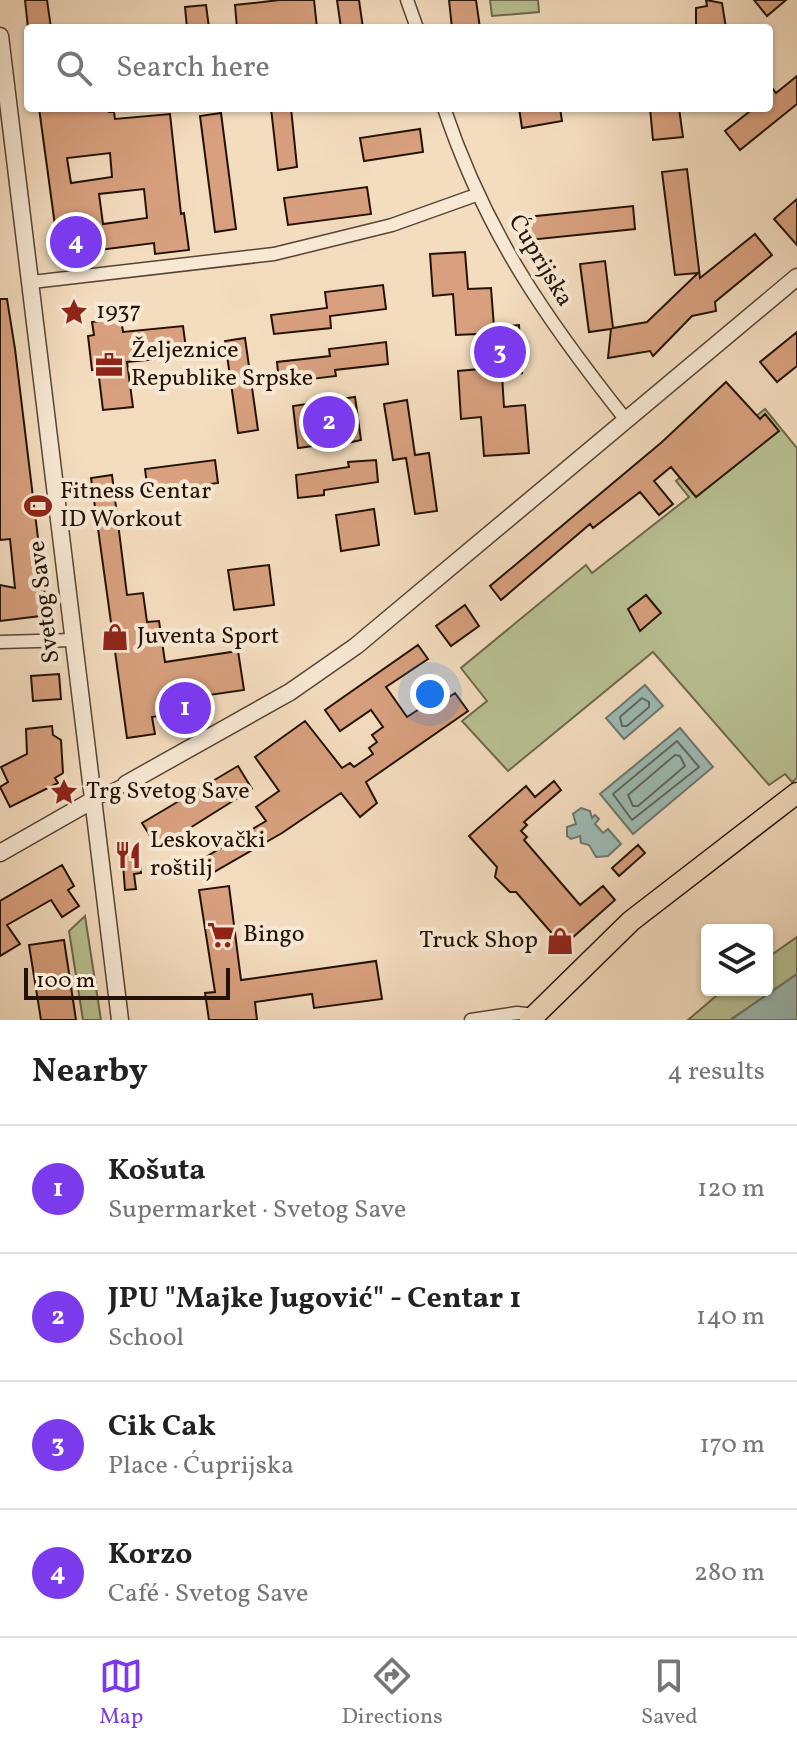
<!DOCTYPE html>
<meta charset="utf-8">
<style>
:root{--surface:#fff;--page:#f2f2f2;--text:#222;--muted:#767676;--line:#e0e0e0;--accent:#7c3aed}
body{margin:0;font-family:Vollkorn,serif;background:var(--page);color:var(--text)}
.controls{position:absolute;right:24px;bottom:24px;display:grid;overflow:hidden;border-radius:8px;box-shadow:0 2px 6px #0004}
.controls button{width:72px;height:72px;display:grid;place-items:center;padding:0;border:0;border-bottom:2px solid var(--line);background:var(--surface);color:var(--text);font:40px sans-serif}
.scale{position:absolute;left:24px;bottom:20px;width:206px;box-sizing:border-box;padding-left:8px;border:4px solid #231205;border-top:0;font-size:22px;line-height:28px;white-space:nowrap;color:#231205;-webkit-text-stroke:6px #f8e9d5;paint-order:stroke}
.you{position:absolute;left:430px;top:694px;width:28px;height:28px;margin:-20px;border:6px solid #fff;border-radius:50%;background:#1a73e8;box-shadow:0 0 0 12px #1a73e833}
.badge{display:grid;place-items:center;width:52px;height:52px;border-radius:50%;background:var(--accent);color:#fff;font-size:26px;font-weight:700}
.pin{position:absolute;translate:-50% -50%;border:4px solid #fff;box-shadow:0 2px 8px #0006}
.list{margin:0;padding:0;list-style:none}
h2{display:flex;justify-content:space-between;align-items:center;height:104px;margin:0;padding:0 32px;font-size:34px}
h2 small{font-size:26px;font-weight:400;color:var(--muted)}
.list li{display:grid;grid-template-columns:52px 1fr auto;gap:24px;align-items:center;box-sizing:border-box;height:128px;padding:0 32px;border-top:2px solid var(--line)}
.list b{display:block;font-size:30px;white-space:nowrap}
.list p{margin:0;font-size:26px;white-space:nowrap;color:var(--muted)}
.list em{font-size:26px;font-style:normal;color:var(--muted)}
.icon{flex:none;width:44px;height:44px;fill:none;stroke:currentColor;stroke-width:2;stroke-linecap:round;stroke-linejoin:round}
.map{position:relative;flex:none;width:797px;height:1020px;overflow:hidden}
.search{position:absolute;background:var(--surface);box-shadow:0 2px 6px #0004;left:24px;right:24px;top:24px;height:88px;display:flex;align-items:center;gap:20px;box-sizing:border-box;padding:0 28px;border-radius:8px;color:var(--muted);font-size:30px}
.sheet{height:616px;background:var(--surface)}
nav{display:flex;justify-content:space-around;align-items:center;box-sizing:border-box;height:112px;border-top:2px solid var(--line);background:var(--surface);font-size:22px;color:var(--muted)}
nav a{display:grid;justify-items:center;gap:4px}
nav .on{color:var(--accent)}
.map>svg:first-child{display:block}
</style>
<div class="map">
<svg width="797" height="1020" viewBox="0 0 797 1020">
<rect width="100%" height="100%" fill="#f4ddbf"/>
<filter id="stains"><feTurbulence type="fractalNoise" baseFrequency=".0025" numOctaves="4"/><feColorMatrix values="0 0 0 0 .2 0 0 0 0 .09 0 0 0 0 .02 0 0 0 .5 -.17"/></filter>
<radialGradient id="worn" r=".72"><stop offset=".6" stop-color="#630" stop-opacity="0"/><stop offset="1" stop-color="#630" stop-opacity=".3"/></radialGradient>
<path fill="#b9c294" stroke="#6e6a4c" stroke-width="2" d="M490,0H538L539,12L492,16Z
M765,409L797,448V778L792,782L785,774L769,785L653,652L508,771L462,721L487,701L461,668L586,565L592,573L689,497L676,481Z
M85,916L101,1020H83L69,931Z
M797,937V974L730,1020H688L723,990H767V958Z"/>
<path fill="#9cbbb4" stroke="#6c776e" stroke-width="2" d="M645,685L663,706L624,739L606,718Z
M680,728L713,767L633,834L600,794Z
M581,808L590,811L592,818L595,815L599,819L595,824L603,833L608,829L621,844L608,856L596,857L589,845L581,843L580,836L571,839L567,836V827L576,824L573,814Z
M797,974V1020H730L735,1017Z"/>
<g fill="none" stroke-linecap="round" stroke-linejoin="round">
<path stroke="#60665c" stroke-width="2" d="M642,698L649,702V707L627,726H622L620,717Z
M677,741L699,767L632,820L613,794Z
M675,755L680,756L685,766L638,806H633L628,795Z"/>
</g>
<path fill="#d8a07e" stroke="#231205" stroke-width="2" fill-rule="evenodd" d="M25,0H47L51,28H28Z
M280,0H314L317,28H237L235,5Z
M337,0H359L363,28H341Z
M449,0H476L480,28H452Z
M706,0L722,3L726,28H696V8L707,6Z
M754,0H786L767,16Z
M206,5L209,28H187L185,7Z
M797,76V104L740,150L725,131L754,108H769V84L776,93Z
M39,108H60L61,111L108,108L109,112H114L115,119L170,114L181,214L184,213L189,250L155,254L154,243L59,255ZM110,153L112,177L71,183L67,158ZM144,189L147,218L103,224L99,194Z
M271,108H291L297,167L278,170Z
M519,108H560L562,121L522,128Z
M650,108H679L683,137L653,140Z
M221,113L236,229L215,232L200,116Z
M420,129L423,152L364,161L360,138Z
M687,169L700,278L755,234L772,255L715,302L716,311L692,316L653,356L650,351L608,358L611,329L589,332L580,264L605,261L613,328L647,322L698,273L675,275L662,172Z
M367,187L371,214L288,225L284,198Z
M797,199V245L774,219Z
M633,206L635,229L529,240L527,217Z
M465,252L468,289L491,288L494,327L519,325L522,373L502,375L504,407L525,405L529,453L484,456L481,417L461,419L458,371L480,369L477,334L456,335L453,294L433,296L430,254Z
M383,285L386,309L330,316L331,328L274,334L271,315L327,308L325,292Z
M0,299H7L15,349L46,604L40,616L0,621V585L15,588L10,539L0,540Z
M121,318L123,332L183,326L187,356L127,362L133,407L103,410L98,369L92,370L88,336L94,335L92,322Z
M797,332V366L777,382L760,362Z
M245,338L258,430L238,433L225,341Z
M386,342L388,364L335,370L336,376L279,383L277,362L330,356L329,349Z
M726,382L760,419L765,414L779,431L696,497L671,467L654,481L673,504L659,515L640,492L593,528L590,524L501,600L490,586L662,442Z
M355,397L361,440L321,449L320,445L298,448L293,406Z
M407,400L415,455L429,453L437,511L415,514L406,458L393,460L384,404Z
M215,460L218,483L148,492L145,469Z
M376,460L378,482L324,490V495L298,498L296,475L349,467L348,462Z
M112,475L127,595L143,593L147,622L159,621L165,662L238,651L244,690L195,697L197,710L152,717L155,734L127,738L91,478Z
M374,509L379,545L341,551L336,515Z
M269,565L274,605L234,610L228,570Z
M646,595L661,613L640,631L628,609Z
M465,605L479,626L451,646L436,626Z
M418,645L428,659L386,687L407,717L433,700L437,705L455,693L468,711L366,782L377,803L360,817L341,793L282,833L207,876L199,861L266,821L256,807L279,791L255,757L305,721L342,768L350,763L354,767L373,754L369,748L377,742L372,735L383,727L371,710L340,731L325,710Z
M59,674L61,699L33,701L31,676Z
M52,726L53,735L61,740L63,773L55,778L58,783L10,807L0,787L8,782L1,767L27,754L26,729Z
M238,766L252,789L158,848L142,823Z
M554,781L561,790L524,822L527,825L521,831L527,837L524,840L580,905L603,886L615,900L563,946L516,892H510L495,877L497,867L469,836L526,786L535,797Z
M638,845L645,853L619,876L612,868Z
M138,848L141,873L134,874L136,889L125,890L122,851Z
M62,865L74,886L68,890L79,906L62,917L51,900L7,925L20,944L0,956V901Z
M229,886L241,980L376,961L382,999L314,1008L312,994L255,1002L257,1020H209L205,993L215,992L199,890Z
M64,940L76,1020H41L29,945Z"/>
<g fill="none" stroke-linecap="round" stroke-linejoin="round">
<g stroke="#574534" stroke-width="15">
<path id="minor" d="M407,0L417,28
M444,108C486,233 545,318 626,420
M32,282L274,254L392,225L476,195
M0,642L74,640
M93,800L126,784
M471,1020L517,1013L535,1015"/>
</g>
<g stroke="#574534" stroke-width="19">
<path id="tertiary" d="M0,36L120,1020
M126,784L290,692L356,646L797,277
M0,853L93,800"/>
</g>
<g stroke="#231205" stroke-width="23">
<path id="primary" d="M530,1020L631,921L797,793"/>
</g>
<use href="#minor" stroke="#f8e9d5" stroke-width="12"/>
<use href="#tertiary" stroke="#f8e9d5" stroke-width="16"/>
<use href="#primary" stroke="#f4ddbf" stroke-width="20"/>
</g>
<defs>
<g id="sight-bare" transform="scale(2.16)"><path d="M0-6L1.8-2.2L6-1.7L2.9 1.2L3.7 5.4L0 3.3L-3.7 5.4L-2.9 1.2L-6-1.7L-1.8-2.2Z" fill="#8f2418" stroke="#f8e9d5" stroke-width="2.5" paint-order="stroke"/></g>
<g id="office-bare" transform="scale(2.16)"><path d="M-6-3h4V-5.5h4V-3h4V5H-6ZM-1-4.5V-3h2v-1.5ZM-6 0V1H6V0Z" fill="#8f2418" stroke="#f8e9d5" stroke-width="2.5" paint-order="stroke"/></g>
<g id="stadium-bare" transform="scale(2.16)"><path d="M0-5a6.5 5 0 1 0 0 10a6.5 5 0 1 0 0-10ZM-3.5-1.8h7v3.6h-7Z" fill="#8f2418" stroke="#f8e9d5" stroke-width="2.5" paint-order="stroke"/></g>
<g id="shop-bare" transform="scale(2.16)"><path d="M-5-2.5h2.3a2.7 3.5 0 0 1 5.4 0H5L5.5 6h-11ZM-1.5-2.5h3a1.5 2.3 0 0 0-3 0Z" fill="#8f2418" stroke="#f8e9d5" stroke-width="2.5" paint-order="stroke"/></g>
<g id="restaurant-bare" transform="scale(2.16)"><path d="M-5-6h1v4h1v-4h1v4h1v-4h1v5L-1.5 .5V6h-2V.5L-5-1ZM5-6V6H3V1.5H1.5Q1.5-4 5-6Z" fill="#8f2418" stroke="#f8e9d5" stroke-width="2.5" paint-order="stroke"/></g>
<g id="supermarket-bare" transform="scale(2.16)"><path d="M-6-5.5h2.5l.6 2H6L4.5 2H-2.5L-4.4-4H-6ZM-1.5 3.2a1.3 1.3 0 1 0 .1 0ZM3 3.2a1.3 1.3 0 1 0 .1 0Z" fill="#8f2418" stroke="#f8e9d5" stroke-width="2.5" paint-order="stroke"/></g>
</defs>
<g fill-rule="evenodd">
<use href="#sight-bare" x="74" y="312"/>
<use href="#office-bare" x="109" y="365"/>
<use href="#stadium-bare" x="38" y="506"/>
<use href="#shop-bare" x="115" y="637"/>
<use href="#sight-bare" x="64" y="792"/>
<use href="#restaurant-bare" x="128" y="855"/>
<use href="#supermarket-bare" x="221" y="935"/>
<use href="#shop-bare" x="560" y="941"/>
</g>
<g text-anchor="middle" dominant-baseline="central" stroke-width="8" stroke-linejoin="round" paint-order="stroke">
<g font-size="24" fill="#231205" stroke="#f8e9d5">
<text transform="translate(540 261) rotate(59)">Ćuprijska</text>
<text transform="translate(45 602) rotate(-97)">Svetog Save</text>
</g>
<g font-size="24" fill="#231205" stroke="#f8e9d5" text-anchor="start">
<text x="96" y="312">1937</text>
<text x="131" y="351">Željeznice<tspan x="131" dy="28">Republike Srpske</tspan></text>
<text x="60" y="492">Fitness Centar<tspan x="60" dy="28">ID Workout</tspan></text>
<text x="137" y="637">Juventa Sport</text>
<text x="86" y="792">Trg Svetog Save</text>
<text x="150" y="841">Leskovački<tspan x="150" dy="28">roštilj</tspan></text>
<text x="243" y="935">Bingo</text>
<text x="538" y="941" text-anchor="end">Truck Shop</text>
</g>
</g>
<rect width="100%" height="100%" filter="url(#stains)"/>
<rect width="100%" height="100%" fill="url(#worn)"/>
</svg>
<div class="controls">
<button><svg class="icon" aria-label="layers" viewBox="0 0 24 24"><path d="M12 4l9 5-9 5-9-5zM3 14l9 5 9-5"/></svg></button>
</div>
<div class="scale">100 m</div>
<div class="you"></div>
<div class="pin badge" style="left:185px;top:708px">1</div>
<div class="pin badge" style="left:329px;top:422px">2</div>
<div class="pin badge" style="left:500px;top:352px">3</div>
<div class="pin badge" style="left:76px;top:242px">4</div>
<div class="search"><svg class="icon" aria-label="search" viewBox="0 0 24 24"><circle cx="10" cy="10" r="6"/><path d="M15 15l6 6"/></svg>Search here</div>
</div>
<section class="sheet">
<h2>Nearby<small>4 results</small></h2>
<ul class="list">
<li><span class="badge">1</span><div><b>Košuta</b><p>Supermarket · Svetog Save</p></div><em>120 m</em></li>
<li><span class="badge">2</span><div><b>JPU &quot;Majke Jugović&quot; - Centar 1</b><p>School</p></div><em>140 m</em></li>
<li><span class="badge">3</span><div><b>Cik Cak</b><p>Place · Ćuprijska</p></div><em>170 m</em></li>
<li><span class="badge">4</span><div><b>Korzo</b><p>Café · Svetog Save</p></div><em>280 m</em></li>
</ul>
</section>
<nav>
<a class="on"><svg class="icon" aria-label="map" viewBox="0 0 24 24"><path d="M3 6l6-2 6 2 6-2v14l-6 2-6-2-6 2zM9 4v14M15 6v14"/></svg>Map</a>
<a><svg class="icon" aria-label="directions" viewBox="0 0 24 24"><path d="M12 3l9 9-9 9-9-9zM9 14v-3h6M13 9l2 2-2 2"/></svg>Directions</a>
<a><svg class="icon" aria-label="saved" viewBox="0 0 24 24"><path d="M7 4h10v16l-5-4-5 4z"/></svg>Saved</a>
</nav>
